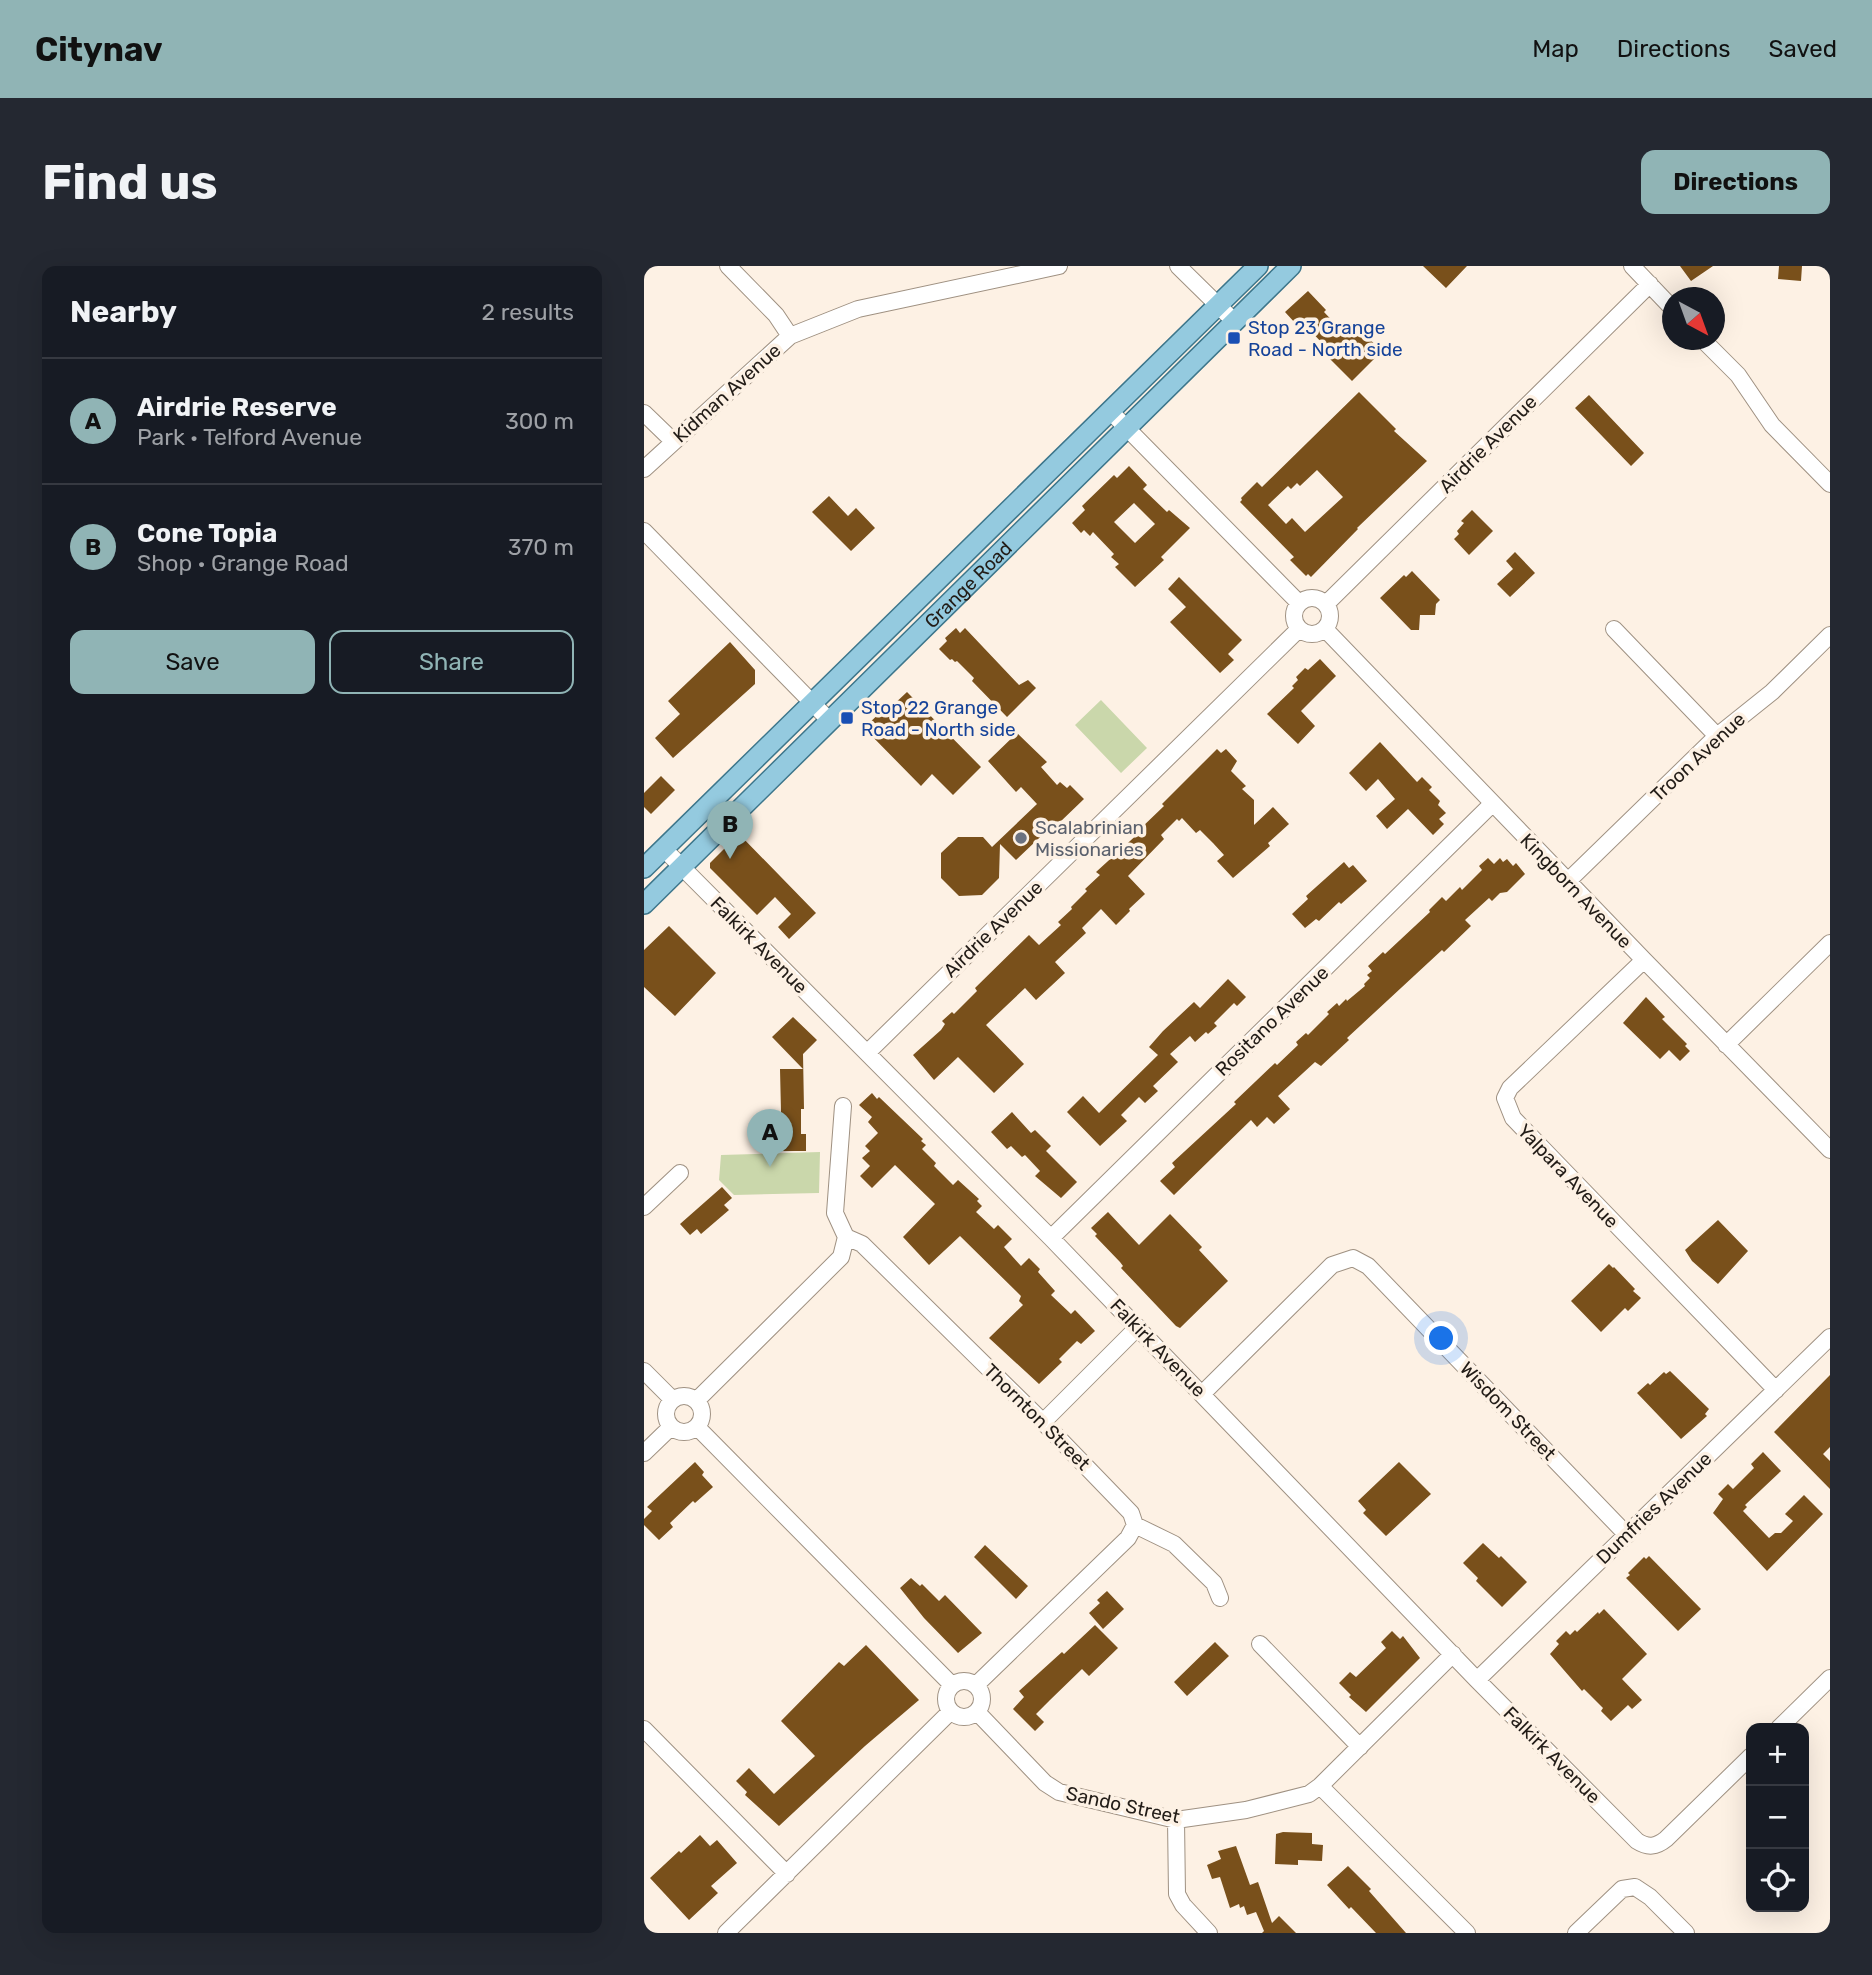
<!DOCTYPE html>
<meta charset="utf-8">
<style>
:root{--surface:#171b24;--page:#242831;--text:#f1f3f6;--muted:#9ea1a6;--line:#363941;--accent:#90b4b5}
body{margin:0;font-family:Rubik,sans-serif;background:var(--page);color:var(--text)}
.controls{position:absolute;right:21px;bottom:21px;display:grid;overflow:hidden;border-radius:14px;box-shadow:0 7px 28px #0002}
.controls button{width:63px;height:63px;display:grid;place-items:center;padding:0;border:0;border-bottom:2px solid var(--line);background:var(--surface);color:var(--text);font:35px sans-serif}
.compass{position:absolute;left:1018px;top:21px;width:63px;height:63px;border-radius:50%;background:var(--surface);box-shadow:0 7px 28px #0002;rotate:139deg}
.you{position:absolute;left:798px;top:1073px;width:24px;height:24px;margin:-18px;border:5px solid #fff;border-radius:50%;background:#1a73e8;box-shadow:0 0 0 10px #1a73e833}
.badge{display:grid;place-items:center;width:46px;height:46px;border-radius:50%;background:var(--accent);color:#111;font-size:23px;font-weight:700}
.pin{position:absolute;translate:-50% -58px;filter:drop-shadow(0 2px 4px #0008)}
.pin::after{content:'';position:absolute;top:37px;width:24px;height:21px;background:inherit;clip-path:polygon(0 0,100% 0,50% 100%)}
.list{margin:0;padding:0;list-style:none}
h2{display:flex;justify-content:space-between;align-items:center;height:91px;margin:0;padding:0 28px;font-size:30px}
h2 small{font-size:23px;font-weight:400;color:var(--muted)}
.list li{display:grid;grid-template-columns:46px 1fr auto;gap:21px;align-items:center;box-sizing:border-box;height:126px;padding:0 28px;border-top:2px solid var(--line)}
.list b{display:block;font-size:26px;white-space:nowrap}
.list p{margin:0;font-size:23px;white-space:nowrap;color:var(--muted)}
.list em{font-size:23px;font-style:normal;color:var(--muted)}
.actions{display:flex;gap:14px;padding:21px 28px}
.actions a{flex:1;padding:16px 0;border:2px solid var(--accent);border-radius:14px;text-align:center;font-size:24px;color:var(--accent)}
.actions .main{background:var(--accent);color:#111}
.icon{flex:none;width:38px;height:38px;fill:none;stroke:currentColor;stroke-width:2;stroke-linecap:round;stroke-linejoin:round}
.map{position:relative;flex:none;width:1186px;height:1667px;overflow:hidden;border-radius:14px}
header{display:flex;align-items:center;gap:42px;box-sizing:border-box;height:98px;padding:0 35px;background:var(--accent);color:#111}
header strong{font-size:33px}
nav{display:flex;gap:38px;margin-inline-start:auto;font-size:24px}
.intro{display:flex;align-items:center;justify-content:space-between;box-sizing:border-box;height:168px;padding:0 42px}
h1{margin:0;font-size:49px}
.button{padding:18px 32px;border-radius:14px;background:var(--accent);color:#111;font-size:24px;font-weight:700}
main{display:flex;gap:42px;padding:0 42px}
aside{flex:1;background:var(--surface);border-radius:14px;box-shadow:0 7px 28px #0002}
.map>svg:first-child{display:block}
</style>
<header>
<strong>Citynav</strong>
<nav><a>Map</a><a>Directions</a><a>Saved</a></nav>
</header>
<div class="intro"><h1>Find us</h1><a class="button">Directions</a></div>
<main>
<aside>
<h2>Nearby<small>2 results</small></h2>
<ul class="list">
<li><span class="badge">A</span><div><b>Airdrie Reserve</b><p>Park · Telford Avenue</p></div><em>300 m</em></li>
<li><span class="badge">B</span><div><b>Cone Topia</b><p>Shop · Grange Road</p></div><em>370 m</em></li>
</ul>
<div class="actions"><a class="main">Save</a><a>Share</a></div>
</aside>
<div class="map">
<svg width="1186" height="1667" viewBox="0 0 1186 1667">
<rect width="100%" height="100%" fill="#fdf1e4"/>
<path fill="#cad7ab" d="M457,434L503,482L477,507L431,459Z
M176,886L175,927L90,929L75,914L77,889Z"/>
<path fill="#79501b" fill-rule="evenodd" d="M779,0H823L802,22Z
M1036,0H1069L1047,15Z
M1135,0H1158L1157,15L1134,13Z
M664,25L682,44L680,46L698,65L707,56L738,85L708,115L686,93L679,84L682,81L656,54L652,58L641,46Z
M715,126L752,163L750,165L783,195L713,262L714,263L667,311L664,308L662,310L646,294L650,291L596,236L598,234L597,232L613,216L618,221ZM673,204L699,231L661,266L648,252L642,258L624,239L644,220L647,223L653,217L656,220Z
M945,129L1000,187L987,200L931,142Z
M485,200L503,219L499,223L523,246L525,244L546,262L517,291L520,294L491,321L471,301L475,298L467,291L470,288L449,266L446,270L440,264L437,267L428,257L441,244L438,240L470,209L473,212ZM490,237L511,258L491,277L470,256Z
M185,230L204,250L212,242L231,262L207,285L168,246Z
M828,244L849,265L825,289L810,273L815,268L813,265L820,257L817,255Z
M871,286L891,307L866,331L853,318L869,303L862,295Z
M768,305L796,334L792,338L791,349H776L775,364H767L736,332L760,309L762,311Z
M535,311L598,374L584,388L590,394L576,407L526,356L542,341L524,323Z
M312,362L316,367L321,362L375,419L384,414L392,422L363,451L328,415L330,412L313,395L311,396L308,393L306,394L295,383L303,375L301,372Z
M86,376L111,404V418L29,492L11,472L36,448L24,435Z
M676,393L692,410L657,445L671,460L654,478L623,448L650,422L648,420L654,414L652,411L661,402L664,404Z
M263,426L337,501L309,529L288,508L277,520L220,462L245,438L247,441Z
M373,467L403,496L397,501L413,519L416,516L423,522L426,519L440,533L415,557L413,555L372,594L356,578L355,612L338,629L315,630L297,612V587L314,571H339L348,581L393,538L377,521L372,526L344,495Z
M736,476L773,516L778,511L788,521L785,524L796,535L794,539L802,547L795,553L800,558L789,569L764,543L743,563L732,550L751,533L734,513L722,525L705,507Z
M573,483L577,487L582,483L593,495L587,505L602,520L598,523L610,534V559L629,541L645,558L624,577L626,580L589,612L573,595L580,589L569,577L556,564L552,567L538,552L535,555L533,553L517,569L520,573L484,610L501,628L485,643L486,645L472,659L457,643L438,662L442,667L411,696L421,707L392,734L381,722L342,759L380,798L350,827L314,791L290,814L269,789L297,764L301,758L298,755L308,746L310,748L333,725L331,722L385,669L395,679L417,659L414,656L428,643L427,641L443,625L441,623L456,609L452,606L497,565L495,564L520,540L518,538Z
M17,510L31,524L7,548L0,541V527Z
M95,568L172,647L145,673L134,661L147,648L131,631L113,649L66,602V597Z
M844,592L850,598L856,592L859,596L863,593L869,600L872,597L881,608L863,626L856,627L848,635L845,632L821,654L827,660L800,686L798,684L703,772L705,774L677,800L671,796L634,830L646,843L630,858L623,851L613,861L607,854L530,929L516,915L531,901L528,897L592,838L590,836L631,797L633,799L654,779L652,776L662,767L664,769L685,748L683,746L693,737L695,740L702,733L703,735L721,720L720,718L726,712L723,709L728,705L724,700L739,686L741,688L786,646L785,644L798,631L802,635L816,621L818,624L838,604L835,600Z
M700,596L705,602L709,599L723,615L697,638L695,636L675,655L672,653L661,662L648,648L664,633L662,630Z
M25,660L72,707L31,750L0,721V684Z
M584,713L602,731L593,740L590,737L570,757L573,760L564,768L562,766L551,776L546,770L526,788L534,796L509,820L514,825L501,837L495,831L477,849L483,855L456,880L423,846L439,830L455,847L514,789L505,781L519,765L550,736L556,742Z
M1002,731L1021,751L1018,753L1043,778L1041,780L1046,785L1036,795L1025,784L1016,793L979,757Z
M149,751L173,774L159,788L160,843H157V868H162V885H132L131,846H137L136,803H159L128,771Z
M228,827L233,833L235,831L279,873L277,875L282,879L278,883L292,897L290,900L309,919L314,914L335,933L333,935L338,940L332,946L350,963L354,959L368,973L360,981L377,1000L385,992L396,1003L394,1006L411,1025L407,1029L427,1048L431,1044L451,1065L437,1078L433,1075L415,1093L418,1096L395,1118L345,1072L379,1039L375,1035L377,1030L316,970L285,999L259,971L291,938L251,899L228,922L216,910L226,900L218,892L226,885L221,880L234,867L224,856L228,851L215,839Z
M368,846L387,867L391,864L407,880L402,885L433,916L417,932L391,910L396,905L381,889L378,891L367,880L363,883L347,866Z
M78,921L88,932L80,939L85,944L57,968L53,963L46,969L36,958Z
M464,946L495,979L526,948L558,981L555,984L584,1015L536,1062L532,1060L477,1002L479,1000L476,996L451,970L453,968L447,962Z
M1074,954L1104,985L1074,1018L1048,995L1041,984Z
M965,998L969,1002L970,1001L991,1023L989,1025L997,1032L984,1045L981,1042L957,1066L927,1035Z
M1026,1105L1065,1143L1061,1148L1063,1150L1037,1173L993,1127L1004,1117L1006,1119L1020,1106L1022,1108Z
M1186,1109V1181L1179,1188L1186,1195V1223L1130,1166Z
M1119,1186L1137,1205L1101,1239L1103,1241L1099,1245L1125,1272L1131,1267H1137L1149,1255L1141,1248L1160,1229L1179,1248L1123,1305L1069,1247L1079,1233L1074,1228L1084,1218L1089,1223L1110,1202L1107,1198Z
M51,1196L60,1206L58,1209L69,1221L51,1237L49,1235L26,1257L29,1261L15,1274L0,1259V1253L8,1245L3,1241Z
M755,1196L787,1228L742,1270L719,1247L722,1244L714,1235Z
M839,1277L855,1292L857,1290L883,1316L858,1341L832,1315L834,1312L819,1297Z
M341,1279L384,1320L372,1333L330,1291Z
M1005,1290L1057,1343L1034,1365L982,1312L986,1309L984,1307L1000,1291L1002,1293Z
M267,1312L276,1320L278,1318L295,1335L301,1329L338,1367L314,1387L280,1352L256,1322Z
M463,1325L480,1343L459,1363L445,1347L456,1337L453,1334Z
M960,1343L1003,1388L978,1413L998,1434L988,1443L984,1439L967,1455L957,1445L959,1442L940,1423L938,1425L906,1388L915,1378L912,1375L922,1365L926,1369L931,1364L933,1366L954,1346L955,1348Z
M451,1359L474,1382L445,1410L438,1403L406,1434L392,1448L400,1456L391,1465L369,1443L380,1431L375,1425L418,1386L420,1388Z
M748,1365L756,1373L759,1370L776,1392L722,1446L705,1431L707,1429L695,1417L706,1406L712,1411L742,1382L737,1376Z
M571,1376L585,1390L543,1430L530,1416Z
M222,1379L275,1434L221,1480L135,1560L101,1529L103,1526L92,1515L105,1502L130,1528L171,1490L137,1455L195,1396L200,1400Z
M639,1566L668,1567V1578L679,1579L678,1595L654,1594V1599L631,1598L632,1568Z
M56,1569L66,1580L73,1574L93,1597L67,1620L74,1627L45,1654L6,1612L35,1585L37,1587Z
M592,1580L606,1619L614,1616L628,1657L635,1650L652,1667H618L620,1665L612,1646L603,1649L600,1640L596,1642L595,1638L586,1642L576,1611L568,1613L563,1599L577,1593L574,1585Z
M704,1600L727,1623L725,1625L762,1667H732L707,1641L705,1643L683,1619Z"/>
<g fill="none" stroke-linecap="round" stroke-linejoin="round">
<g stroke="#9f9182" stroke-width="18">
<path id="minor" d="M84,0L132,49L146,70
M534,0L590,55
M988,0L1028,42
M1059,74L1094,109L1128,159L1186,218
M466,145L655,337
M0,147L29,175
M0,203L146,70L214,43L415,0
M0,265L186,455
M650 350a18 18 0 1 1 36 0a18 18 0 1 1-36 0Z
M682,338L1006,18
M681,363L1000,694L1186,884
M970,363L1073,470
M20,583L407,972L833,1414L993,1575C1004,1582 1012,1581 1022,1573L1107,1490
M924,615L1073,470L1128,426L1186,369
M1000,694L866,822L861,832L869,852L1132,1124
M1082,779L1186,677
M223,787L655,363
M0,941L36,907
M202,971L218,978L399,1156L487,1247L491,1259L530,1278L570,1317L576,1332
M407,972L848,538
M0,1105L28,1133
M558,1128L688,999L709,992L724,1000L983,1269
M22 1148a18 18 0 1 1 36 0a18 18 0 1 1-36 0Z
M53,1134L197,991L202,971L191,947L199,840
M399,1156L494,1061
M53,1161L308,1419
M0,1187L27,1161
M616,1378L716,1481
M833,1414L1186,1071
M302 1433a18 18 0 1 1 36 0a18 18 0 1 1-36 0Z
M332,1419L484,1272L491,1259
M333,1446L401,1517L415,1526L532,1554L602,1544L665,1528L676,1520L809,1388
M1135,1462L1186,1412
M0,1463L143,1608
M676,1520L823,1667
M532,1554L533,1628L539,1639L565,1667
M82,1667L306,1446
M932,1667L978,1623L991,1621L1006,1631L1042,1667"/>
</g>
<g stroke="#3d768b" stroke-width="22">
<g id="major">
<path d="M0,602L614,0"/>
<path id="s1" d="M0,638L647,0"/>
</g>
</g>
<use href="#minor" stroke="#fff" stroke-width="16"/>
<use href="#major" stroke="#94cadf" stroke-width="19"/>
</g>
<g fill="#1a4fb4" stroke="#fdf1e4" stroke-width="2.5">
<rect x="583" y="65" width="14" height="14" rx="3.5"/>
<rect x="196" y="445" width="14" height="14" rx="3.5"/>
</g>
<circle fill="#6b7280" stroke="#fdf1e4" stroke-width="2.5" cx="377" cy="572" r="7"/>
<g text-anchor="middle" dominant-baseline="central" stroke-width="7" stroke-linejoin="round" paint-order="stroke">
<g font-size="19" fill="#164399" stroke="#fdf1e4" text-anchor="start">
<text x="604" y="61">Stop 23 Grange<tspan x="604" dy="22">Road - North side</tspan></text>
<text x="217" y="441">Stop 22 Grange<tspan x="217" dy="22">Road - North side</tspan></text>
</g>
<g font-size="19" fill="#221c17" stroke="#fdf1e4">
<text transform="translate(83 127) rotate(-42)">Kidman Avenue</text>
<text transform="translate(844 178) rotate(-45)">Airdrie Avenue</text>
<text stroke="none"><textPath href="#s1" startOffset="455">Grange Road</textPath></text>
<text transform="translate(1054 491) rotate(-43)">Troon Avenue</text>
<text transform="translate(932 625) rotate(46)">Kingborn Avenue</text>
<text transform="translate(349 663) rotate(-44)">Airdrie Avenue</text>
<text transform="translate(115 679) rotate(45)">Falkirk Avenue</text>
<text transform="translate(628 755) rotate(-44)">Rositano Avenue</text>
<text transform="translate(924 910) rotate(46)">Yalpara Avenue</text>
<text transform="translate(514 1082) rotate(46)">Falkirk Avenue</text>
<text transform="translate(864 1145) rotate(46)">Wisdom Street</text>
<text transform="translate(393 1151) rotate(45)">Thornton Street</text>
<text transform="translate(1010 1242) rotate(-44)">Dumfries Avenue</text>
<text transform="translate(908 1489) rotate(45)">Falkirk Avenue</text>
<text transform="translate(479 1539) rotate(12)">Sando Street</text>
</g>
<g font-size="19" fill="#5b616d" stroke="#fdf1e4" text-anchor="start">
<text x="391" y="561">Scalabrinian<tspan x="391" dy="22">Missionaries</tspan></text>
</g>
</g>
</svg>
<div class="controls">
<button>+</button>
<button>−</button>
<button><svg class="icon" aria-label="locate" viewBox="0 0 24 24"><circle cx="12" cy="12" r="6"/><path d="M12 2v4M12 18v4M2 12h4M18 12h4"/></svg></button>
</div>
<svg class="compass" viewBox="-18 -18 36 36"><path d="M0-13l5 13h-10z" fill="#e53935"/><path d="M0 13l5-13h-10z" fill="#9ea1a6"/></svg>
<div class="you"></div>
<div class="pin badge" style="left:126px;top:901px">A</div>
<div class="pin badge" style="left:86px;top:593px">B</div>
</div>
</main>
